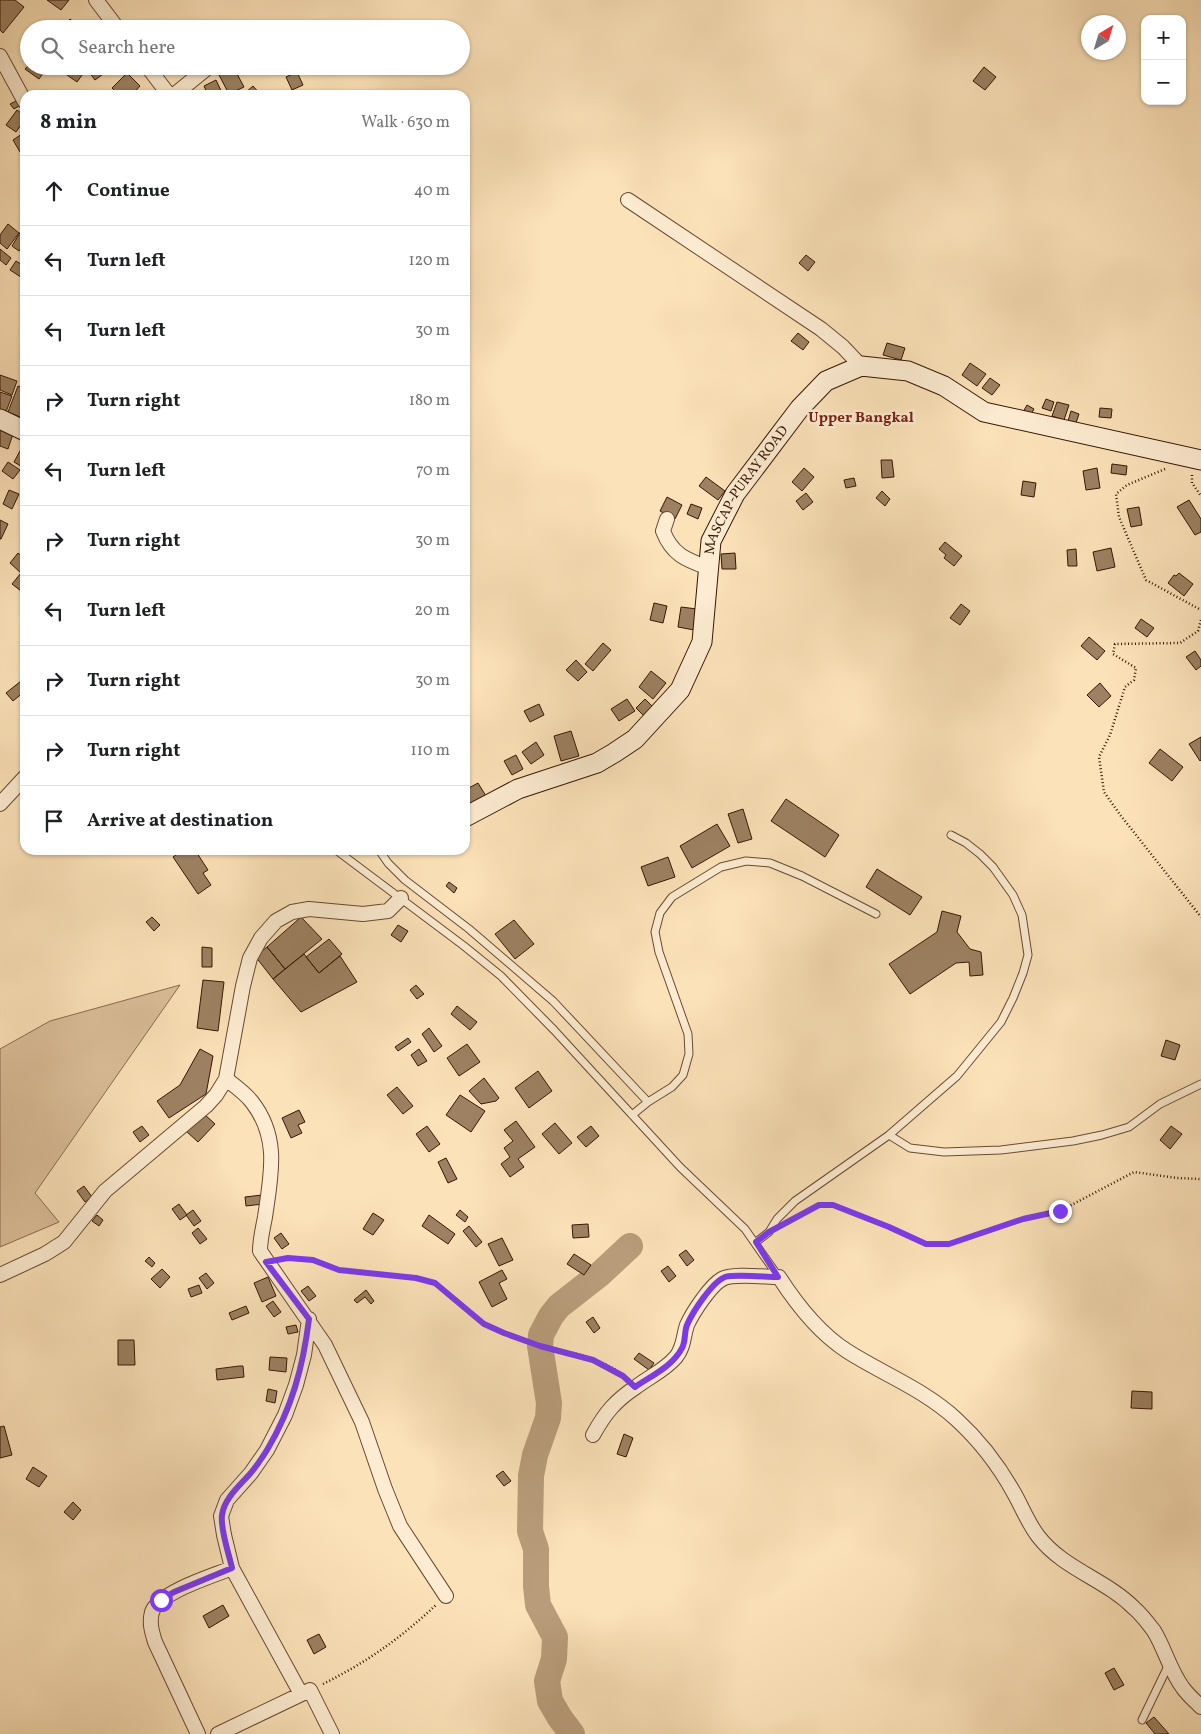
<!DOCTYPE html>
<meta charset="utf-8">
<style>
:root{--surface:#fff;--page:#f2f2f2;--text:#202124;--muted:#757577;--line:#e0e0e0}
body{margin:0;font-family:Vollkorn,serif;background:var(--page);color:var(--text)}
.controls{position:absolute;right:15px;top:15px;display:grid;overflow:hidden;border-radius:10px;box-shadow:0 1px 4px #0004}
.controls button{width:45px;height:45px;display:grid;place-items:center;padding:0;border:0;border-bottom:1px solid var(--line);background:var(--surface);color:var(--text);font:25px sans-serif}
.compass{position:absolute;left:1081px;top:15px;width:45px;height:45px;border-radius:50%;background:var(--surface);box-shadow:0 1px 4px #0004;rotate:38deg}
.stop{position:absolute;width:15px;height:15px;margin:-11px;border:4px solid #7c3aed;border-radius:50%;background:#fff}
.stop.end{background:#7c3aed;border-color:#fff;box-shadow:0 1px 5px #0008}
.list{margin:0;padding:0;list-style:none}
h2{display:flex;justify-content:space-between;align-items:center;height:65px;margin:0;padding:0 20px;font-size:21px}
h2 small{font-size:16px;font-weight:400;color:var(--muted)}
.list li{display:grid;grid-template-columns:32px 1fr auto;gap:15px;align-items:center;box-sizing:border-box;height:70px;padding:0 20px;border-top:1px solid var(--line)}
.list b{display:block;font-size:19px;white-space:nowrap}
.list em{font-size:16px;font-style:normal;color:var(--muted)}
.icon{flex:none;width:28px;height:28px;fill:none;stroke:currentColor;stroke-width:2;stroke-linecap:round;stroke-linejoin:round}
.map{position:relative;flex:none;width:1201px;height:1734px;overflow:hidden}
.search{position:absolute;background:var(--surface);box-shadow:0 1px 4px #0004;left:20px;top:20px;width:450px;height:55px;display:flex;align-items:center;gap:12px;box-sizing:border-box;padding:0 18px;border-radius:28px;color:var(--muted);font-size:19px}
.panel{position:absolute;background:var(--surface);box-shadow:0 1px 4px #0004;left:20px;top:90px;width:450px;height:765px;border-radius:15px}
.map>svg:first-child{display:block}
</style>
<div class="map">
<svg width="1201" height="1734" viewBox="0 0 1201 1734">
<rect width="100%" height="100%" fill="#fce2b9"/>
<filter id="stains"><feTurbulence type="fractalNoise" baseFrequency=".004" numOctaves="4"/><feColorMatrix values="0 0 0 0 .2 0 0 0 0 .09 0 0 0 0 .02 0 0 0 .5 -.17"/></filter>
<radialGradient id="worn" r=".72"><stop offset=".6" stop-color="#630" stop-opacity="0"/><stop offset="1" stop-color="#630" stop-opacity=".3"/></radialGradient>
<path fill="#dbbf9a" stroke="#896b4f" d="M180,985L35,1193L59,1222L0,1247V1049L50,1021Z"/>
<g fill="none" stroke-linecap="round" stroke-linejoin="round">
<path stroke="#b99d7b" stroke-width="26" d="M572,1734L560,1718L550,1701L547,1681L554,1659L555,1637L538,1605L536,1586V1549L530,1531L531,1476L535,1455L548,1418L549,1403L540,1346L541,1335L551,1316L559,1306L600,1274L630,1246"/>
</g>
<path fill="#9d8162" stroke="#371704" d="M0,0H15L24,7L3,33L0,30Z
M47,0H69L61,10Z
M70,19L82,29H65L63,27Z
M29,65V66H44L47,68L39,79L25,69Z
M74,66H79L85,71L77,82L67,75Z
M88,66H114L95,80L86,68Z
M984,67L996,77L985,90L973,81Z
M234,68L244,87L229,94L219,75Z
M297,72L303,85L292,90L286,77Z
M127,73L140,86L132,95H119L112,88Z
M216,80L223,95H208L204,86Z
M253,86L261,95H248L246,92Z
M16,101L19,106L14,109L10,104Z
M17,110L25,116V119L16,132L6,125Z
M25,132V149L20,152L13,140Z
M8,224L19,233L7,249L0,243V235Z
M21,231L25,234V242L19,251L12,246Z
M0,249L11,258L6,265L0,260Z
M806,255L815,262L808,271L799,263Z
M16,261L25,267L24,279L10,270Z
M798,333L809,342L803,350L791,341Z
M887,343L905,348L901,360L883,355Z
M970,363L986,374L977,386L962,375Z
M0,375L17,381L12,395L0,390Z
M990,378L1000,385L992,395L982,388Z
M18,386L25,389V419L8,412Z
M0,392L12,396L6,412L0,410Z
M1046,399L1054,402L1051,411L1042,408Z
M1057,402L1069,405L1064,420L1052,416Z
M1027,405L1034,409L1030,416L1023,412Z
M1100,408L1112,409L1111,418L1099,417Z
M1071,411L1079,414L1076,423L1068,421Z
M0,430L13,434L8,449L0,446Z
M21,449L25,451L24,468L14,462Z
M881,460H892L894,477L882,478Z
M8,462L20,470L13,479L2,471Z
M1112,464L1127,466L1126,475L1111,473Z
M804,468L814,477L802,491L792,482Z
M1097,468L1100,488L1086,490L1083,471Z
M706,477L725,491L718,500L699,486Z
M854,478L856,486L846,488L844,480Z
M1023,481L1036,483L1034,497L1021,495Z
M9,490L19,494L12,509L3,504Z
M882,491L890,499L885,506L876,498Z
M806,493L813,502L803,510L796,501Z
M667,497L682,505L675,519L660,511Z
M1189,500L1201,519V532L1195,535L1177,507Z
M691,504L702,508L698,519L687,514Z
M1139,507L1142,525L1131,527L1127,509Z
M0,520L8,524L1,539H0Z
M945,542L962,556L954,566L944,558L946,555L939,549Z
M1111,548L1115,567L1097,571L1093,552Z
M1076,549L1077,566H1068L1067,550Z
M18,553L25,559V594L12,584L21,573L10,563Z
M735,553L736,569H722L721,554Z
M1179,573L1193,584L1184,596L1168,583L1174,575L1176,576Z
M654,603L667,606L663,623L650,620Z
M961,604L970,611L960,625L950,618Z
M681,607L697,609L694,630L678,627Z
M1141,619L1154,628L1147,637L1135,628Z
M1089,637L1105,651L1097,660L1081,646Z
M603,643L611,650L593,671L585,664Z
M1195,651L1201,660V666L1196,670L1186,657Z
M576,660L587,672L578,681L566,670Z
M651,671L666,683L653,699L639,687Z
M21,681L25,687V691L13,701L6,693Z
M1100,683L1111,696L1099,707L1087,695Z
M627,699L635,711L619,721L611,709Z
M645,699L656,710L647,719L636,708Z
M539,704L544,715L530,722L524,711Z
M571,731L579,756L561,761L554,736Z
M1201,737V760L1200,761L1189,744Z
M536,742L544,755L531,764L522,752Z
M1160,749L1183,767L1172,781L1149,763Z
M516,755L523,769L512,775L504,761Z
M478,783L486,796L467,807L465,804V790Z
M786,799L839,835L825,857L771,821Z
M743,809L752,839L738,843L728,814Z
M717,824L730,846L692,868L680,846Z
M183,850H195L208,870L203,873L211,885L198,894L173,857Z
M668,857L675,877L648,886L641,867Z
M877,869L922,897L910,915L866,887Z
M449,882L457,888L454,893L446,886Z
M942,911L961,916L957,932L970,949L981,952L983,975L970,976L969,962L956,963L910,994L889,964L937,932Z
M152,917L160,925L154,931L146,922Z
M301,917L322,939L285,969L267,947Z
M514,920L534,944L515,959L495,934Z
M398,925L408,931L401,942L391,935Z
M329,939L342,954L319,973L306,957Z
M202,947L212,948V967H202Z
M267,947L285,969L273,979L255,956Z
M304,954L319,973L340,956L357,982L301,1012L273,979Z
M203,980L224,982L218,1031L197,1028Z
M416,985L424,994L417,999L410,990Z
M457,1006L477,1022L470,1030L451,1014Z
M429,1028L442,1046L434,1052L422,1034Z
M408,1038L411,1042L398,1051L395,1047Z
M1166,1040L1180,1045L1175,1060L1161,1056Z
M467,1044L480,1062L459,1076L447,1058Z
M200,1049L213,1056L206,1094L169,1118L157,1101L180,1085Z
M419,1049L427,1061L418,1066L411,1055Z
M538,1071L552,1091L529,1108L515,1088Z
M484,1078L499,1098L496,1101L481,1104L469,1091Z
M397,1087L413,1106L403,1114L387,1095Z
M460,1095L485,1111L471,1132L446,1115Z
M299,1110L305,1122L298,1125L302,1133L291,1138L282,1118Z
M203,1113L215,1124L198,1142L186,1131Z
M516,1121L535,1147L518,1159L524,1167L510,1177L501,1164L510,1157L504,1148L513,1141L504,1130Z
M555,1123L572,1143L559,1154L542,1134Z
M142,1126L149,1135L140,1142L133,1132Z
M427,1126L440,1144L429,1152L416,1134Z
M591,1126L599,1136L586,1147L577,1137Z
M1171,1126L1182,1134L1170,1149L1160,1140Z
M446,1158L457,1179L448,1183L438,1162Z
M84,1186L92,1197L85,1202L77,1191Z
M262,1195L263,1204L246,1206L245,1197Z
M179,1204L187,1215L180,1220L172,1209Z
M193,1210L201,1221L194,1226L186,1215Z
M460,1210L468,1217L465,1222L456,1215Z
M373,1213L384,1220L373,1235L363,1229Z
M97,1215L103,1220L99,1226L92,1221Z
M429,1215L455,1234L448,1244L422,1226Z
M588,1224L589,1237L573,1238L572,1225Z
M469,1226L482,1242L476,1247L463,1231Z
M198,1228L207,1239L200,1244L192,1233Z
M281,1233L289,1244L282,1249L274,1238Z
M502,1238L513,1260L499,1266L488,1244Z
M686,1250L694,1260L687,1266L679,1255Z
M574,1254L591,1265L584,1275L567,1264Z
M149,1257L155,1263L152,1267L145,1261Z
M668,1266L676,1276L669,1282L661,1271Z
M162,1269L170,1277L160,1288L151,1279Z
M502,1270L507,1279L499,1283L507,1299L492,1307L479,1282Z
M206,1273L214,1283L207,1289L199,1278Z
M268,1277L276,1296L262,1302L254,1283Z
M199,1285L202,1293L191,1297L188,1289Z
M308,1286L316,1296L309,1301L301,1291Z
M366,1290L374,1301L371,1304L365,1297L357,1303L354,1300Z
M273,1301L281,1312L274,1317L266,1306Z
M246,1306L249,1313L232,1320L229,1313Z
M593,1317L600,1328L594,1333L586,1322Z
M296,1325L298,1332L288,1334L286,1327Z
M118,1340H134L135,1365H118Z
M639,1353L654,1363L649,1370L634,1359Z
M270,1357L287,1358L286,1372L269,1370Z
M239,1366H243L244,1377L217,1380L216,1369Z
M268,1389L277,1391L275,1403L266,1401Z
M1132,1391L1152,1392V1409L1131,1408Z
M4,1426L12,1455L0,1458V1427Z
M624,1434L633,1438L626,1457L617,1454Z
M33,1467L47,1476L39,1487L26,1479Z
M503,1471L511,1481L504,1486L496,1476Z
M73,1502L81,1510L73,1520L64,1512Z
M223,1605L229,1616L209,1628L203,1616Z
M319,1634L326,1647L314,1654L307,1640Z
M1114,1668L1124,1685L1114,1690L1105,1673Z
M1154,1717L1169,1734H1155L1146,1723Z"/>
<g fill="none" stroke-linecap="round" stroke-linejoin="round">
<g stroke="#684a31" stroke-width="9">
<path id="lane" d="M336,850L464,946L501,976L554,1030L680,1167L745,1229L778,1276
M379,850L388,863L405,880L469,929L553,1001L648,1102
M632,1115L648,1102L672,1087L683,1075L689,1054L688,1034L659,952L655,932L660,913L672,897L721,867L746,861L770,863L802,876L876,914
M889,1135L910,1148L944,1152L1001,1150L1073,1141L1102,1135L1129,1127L1160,1104L1201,1084
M756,1242L769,1232L777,1219L795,1201L889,1135L957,1076L1001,1022L1013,998L1023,973L1028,955L1022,915L1013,895L993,867L980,854L966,843L951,835
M1142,1720L1169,1664"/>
</g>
<g stroke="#684a31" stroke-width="16">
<path id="street" d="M96,0L118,29
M0,56L25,102
M147,66L169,95
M174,95L206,69
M628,200L821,329L843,347L861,366
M667,519L663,531C672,555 687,560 709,568
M0,804L25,777
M226,1079C235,1086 245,1093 252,1102C280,1138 271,1175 265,1217C263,1228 260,1239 260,1251L325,1345L362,1422L385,1489L400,1526L446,1596
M0,1275L45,1254L64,1242L105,1191L206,1106L216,1095L226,1079L243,986L250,958L261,938L276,921L292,912L309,909L363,914L388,911L401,898
M593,1435C605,1413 615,1401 636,1387C649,1377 665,1370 676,1357C684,1347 683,1337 687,1325C693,1312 710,1286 722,1279C732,1273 765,1277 779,1277C797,1305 819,1333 847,1351C883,1374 925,1390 956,1419C979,1440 999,1466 1014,1493C1022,1507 1028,1523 1038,1536C1063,1569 1105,1579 1134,1608C1141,1614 1148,1623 1154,1631C1165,1649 1170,1671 1183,1688C1188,1695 1195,1701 1201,1707
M301,1694L232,1568L224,1535L221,1516L227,1500L251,1473L267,1450L285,1415L296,1385L304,1355L309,1319
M198,1734L155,1642C152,1632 149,1623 152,1612C159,1592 213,1576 232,1568
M218,1734L310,1690L332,1734"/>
</g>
<g stroke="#371704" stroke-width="21">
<g id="secondary">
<path d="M0,419L25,431"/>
<path id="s1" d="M465,817L518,789L597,763L614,753L635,739L680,690L702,642L711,541L735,494L800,408L826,381L861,366L908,371L944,386L984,412L1201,460"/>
</g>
</g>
<path stroke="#371704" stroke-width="2.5" stroke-dasharray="1 2.5" stroke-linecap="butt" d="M1165,469L1127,485L1116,494L1119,517L1146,580L1201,610
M1192,475V483L1201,496
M1201,620L1198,631L1180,643L1115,644L1113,654L1136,668L1134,680L1125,687L1110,735L1099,757L1104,792L1121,816L1201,917
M794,1218L819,1205H833L889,1227L926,1244H949L1023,1219L1060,1211L1134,1172L1177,1178L1201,1179
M283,1259C305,1254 321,1267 341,1270C371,1275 402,1273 431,1282C438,1284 444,1291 450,1295C467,1309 482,1323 502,1333C539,1349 597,1351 626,1378
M323,1684C367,1662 401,1638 437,1604"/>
<use href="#lane" stroke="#fdecd2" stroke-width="7"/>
<use href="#street" stroke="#fdecd2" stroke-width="14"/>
<use href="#secondary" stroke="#fdecd2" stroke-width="19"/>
</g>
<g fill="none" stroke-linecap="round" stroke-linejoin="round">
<path stroke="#7c3aed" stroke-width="6" d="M161,1600L174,1592L232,1568C229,1554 220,1529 222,1515C224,1499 239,1486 249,1475C256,1467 262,1458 267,1450C292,1408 303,1367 309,1319L266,1262L288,1258L313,1260L339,1270L416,1278L435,1283L484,1324L504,1333L540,1346L593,1360L623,1376L635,1387C651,1376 673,1366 682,1348C686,1341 684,1332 687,1325C692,1313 712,1282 725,1277C734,1274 766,1277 778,1277L756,1242L769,1232L819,1205H833L889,1227L926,1244H949L1023,1219L1060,1211"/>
</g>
<g text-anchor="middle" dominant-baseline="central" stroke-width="5" stroke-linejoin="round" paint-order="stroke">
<g font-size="14" fill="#371704" stroke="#fdecd2">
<text stroke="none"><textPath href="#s1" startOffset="470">MASCAP-PURAY ROAD</textPath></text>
</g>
<g font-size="15" font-weight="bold" fill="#7a1f14" stroke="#fdecd2">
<text x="861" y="418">Upper Bangkal</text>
</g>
</g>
<rect width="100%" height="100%" filter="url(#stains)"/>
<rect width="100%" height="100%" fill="url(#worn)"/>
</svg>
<div class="controls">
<button>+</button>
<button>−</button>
</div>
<svg class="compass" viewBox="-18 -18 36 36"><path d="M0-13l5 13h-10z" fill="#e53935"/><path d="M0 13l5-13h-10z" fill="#757577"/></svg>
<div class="stop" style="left:161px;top:1600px"></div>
<div class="stop end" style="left:1060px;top:1211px"></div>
<div class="search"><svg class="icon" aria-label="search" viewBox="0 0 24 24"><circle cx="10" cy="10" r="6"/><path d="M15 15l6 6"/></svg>Search here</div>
<section class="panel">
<h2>8 min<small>Walk · 630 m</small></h2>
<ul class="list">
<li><svg class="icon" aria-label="ahead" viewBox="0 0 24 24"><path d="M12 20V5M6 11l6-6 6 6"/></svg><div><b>Continue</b></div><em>40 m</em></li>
<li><svg class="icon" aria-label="left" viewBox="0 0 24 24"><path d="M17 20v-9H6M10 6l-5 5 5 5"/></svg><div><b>Turn left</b></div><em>120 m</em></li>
<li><svg class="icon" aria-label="left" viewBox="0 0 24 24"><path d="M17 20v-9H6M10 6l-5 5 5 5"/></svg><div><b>Turn left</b></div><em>30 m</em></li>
<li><svg class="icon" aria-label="right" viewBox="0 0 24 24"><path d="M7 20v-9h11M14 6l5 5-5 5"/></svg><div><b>Turn right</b></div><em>180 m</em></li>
<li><svg class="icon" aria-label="left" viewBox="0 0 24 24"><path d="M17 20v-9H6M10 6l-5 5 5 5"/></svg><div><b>Turn left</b></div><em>70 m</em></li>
<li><svg class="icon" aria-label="right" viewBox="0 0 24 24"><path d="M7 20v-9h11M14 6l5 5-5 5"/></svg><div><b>Turn right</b></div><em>30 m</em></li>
<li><svg class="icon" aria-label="left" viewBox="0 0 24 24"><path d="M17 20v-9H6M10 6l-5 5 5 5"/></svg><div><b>Turn left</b></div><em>20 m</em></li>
<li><svg class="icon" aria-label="right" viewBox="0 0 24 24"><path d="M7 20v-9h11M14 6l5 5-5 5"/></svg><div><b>Turn right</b></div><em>30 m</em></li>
<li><svg class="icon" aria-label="right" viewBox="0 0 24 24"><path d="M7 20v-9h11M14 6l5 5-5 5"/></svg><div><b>Turn right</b></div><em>110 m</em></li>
<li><svg class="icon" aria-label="arrive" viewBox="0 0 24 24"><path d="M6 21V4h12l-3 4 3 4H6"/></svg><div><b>Arrive at destination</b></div></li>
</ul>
</section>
</div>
